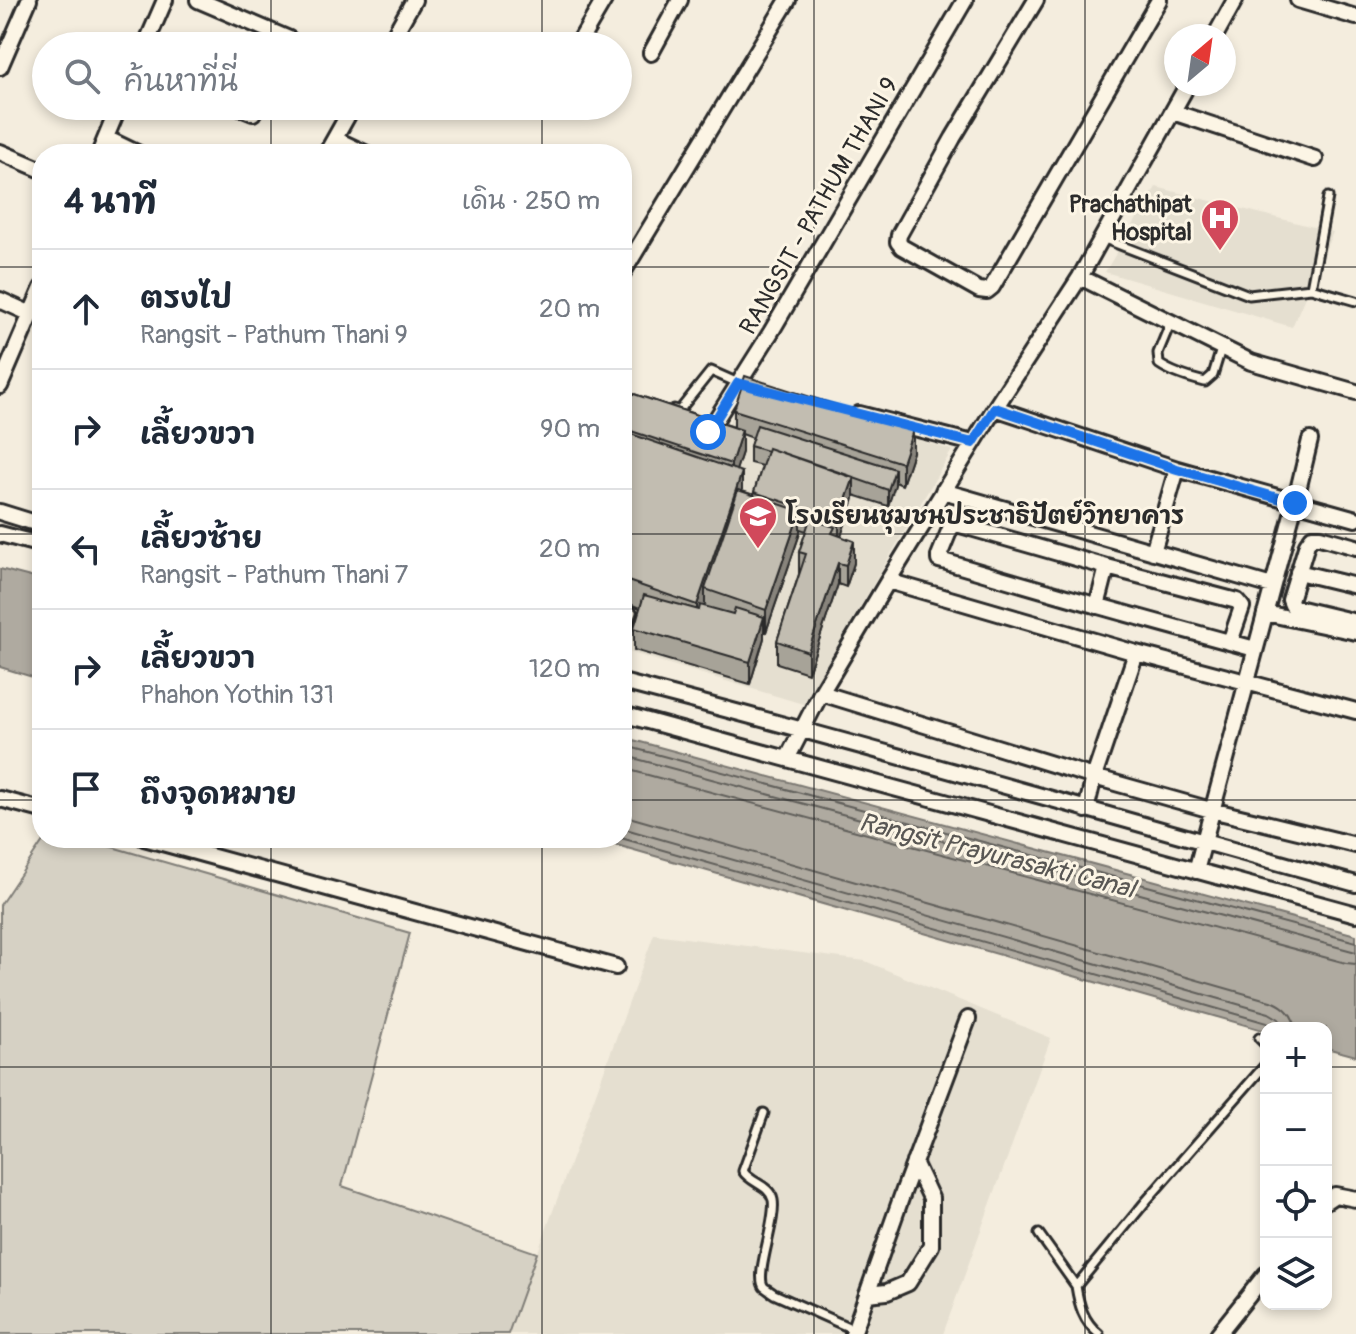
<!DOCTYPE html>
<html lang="th">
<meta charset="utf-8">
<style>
:root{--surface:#fff;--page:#f6f6f7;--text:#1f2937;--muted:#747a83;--line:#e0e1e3}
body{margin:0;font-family:Pangolin,"Playpen Sans Thai",sans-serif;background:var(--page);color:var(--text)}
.controls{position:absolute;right:24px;bottom:24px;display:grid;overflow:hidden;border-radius:16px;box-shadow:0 4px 12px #0003}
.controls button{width:72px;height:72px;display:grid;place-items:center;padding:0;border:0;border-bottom:2px solid var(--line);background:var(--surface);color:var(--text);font:40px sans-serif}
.compass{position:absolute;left:1164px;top:24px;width:72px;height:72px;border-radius:50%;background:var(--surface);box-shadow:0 4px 12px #0003;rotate:29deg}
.stop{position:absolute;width:24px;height:24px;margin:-18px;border:6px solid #1a73e8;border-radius:50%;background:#fff}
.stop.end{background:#1a73e8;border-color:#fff;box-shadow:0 2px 8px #0008}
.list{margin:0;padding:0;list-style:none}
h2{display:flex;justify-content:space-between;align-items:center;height:104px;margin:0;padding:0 32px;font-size:34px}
h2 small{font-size:26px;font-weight:400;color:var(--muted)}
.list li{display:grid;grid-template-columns:52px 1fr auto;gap:24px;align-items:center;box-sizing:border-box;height:120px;padding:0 32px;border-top:2px solid var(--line)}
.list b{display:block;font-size:30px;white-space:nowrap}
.list p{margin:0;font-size:26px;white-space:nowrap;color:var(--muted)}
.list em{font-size:26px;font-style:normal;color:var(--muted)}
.icon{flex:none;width:44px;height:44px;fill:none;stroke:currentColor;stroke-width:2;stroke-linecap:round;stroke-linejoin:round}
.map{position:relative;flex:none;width:1356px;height:1334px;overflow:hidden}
.search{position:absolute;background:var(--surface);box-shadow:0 4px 12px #0003;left:32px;top:32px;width:600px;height:88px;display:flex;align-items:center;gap:20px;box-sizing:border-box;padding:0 28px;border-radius:44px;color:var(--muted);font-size:30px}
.panel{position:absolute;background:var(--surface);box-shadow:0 4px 12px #0003;left:32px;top:144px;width:600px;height:704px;border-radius:32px}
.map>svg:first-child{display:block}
</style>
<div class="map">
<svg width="1356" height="1334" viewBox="0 0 1356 1334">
<rect width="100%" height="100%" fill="#f4edde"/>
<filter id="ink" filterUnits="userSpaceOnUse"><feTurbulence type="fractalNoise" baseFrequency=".0125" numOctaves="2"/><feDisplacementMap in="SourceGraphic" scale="16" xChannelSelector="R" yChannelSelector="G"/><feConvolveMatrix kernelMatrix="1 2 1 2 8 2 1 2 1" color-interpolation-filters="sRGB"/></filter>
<g filter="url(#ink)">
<path fill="#e5dfd0" d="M1156,187L1333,232L1292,327L1105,272Z
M740,387L952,450L803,704L622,650V402L726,433Z
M654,934L865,961L1051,1038L943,1334H508Z"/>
<path fill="#d6d1c4" stroke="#807e78" stroke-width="2" d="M45,838H81L410,933L342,1186L537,1253L508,1334H0V905Z"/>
<path fill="#afaaa0" stroke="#7a7771" stroke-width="2" d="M0,569L42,580V680L0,667Z
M622,737L1356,935V1056L1326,1048V1028H1266V1031L592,838H622Z"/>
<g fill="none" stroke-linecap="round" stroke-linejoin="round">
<path stroke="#605e5a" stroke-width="2" d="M622,745L1356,942
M622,755L1356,952
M622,768L1346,963L1356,964
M622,815L1274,1002C1286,1007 1293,1015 1296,1028
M622,828L1269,1013L1279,1019L1284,1028
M621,838L1267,1023L1273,1028"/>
<g stroke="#2b2b2b" stroke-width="13">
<path id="service" d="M1102,238L1249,295L1311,288L1356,301
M1311,288L1328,197
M1170,324L1158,353L1159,364C1172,373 1189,378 1205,382L1213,375L1221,349
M674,409L679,411L711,371L738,383
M622,641L632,612
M1259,1038L1266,1045
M764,1113L743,1171C750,1183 770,1185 773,1200C777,1221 754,1275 764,1287C765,1288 773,1293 774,1294L855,1330
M1039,1234L1076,1286
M1099,1334C1083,1321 1079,1305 1076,1286L1147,1200L1266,1064"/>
</g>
<g stroke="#2b2b2b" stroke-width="20">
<path id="minor" d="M198,0L289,39
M1036,0L953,138L899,235L898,242L902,247L979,290L987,291L992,287L1159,0
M1298,0L1356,17
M1215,36L1235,0
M145,46L165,0
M388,46L414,0
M577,46L604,0
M651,53L680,0
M0,67L29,0
M236,106L253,113
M1173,112L1315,159
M106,138L139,154
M335,139L367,154
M0,152L42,170
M99,154L119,106
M326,154L353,106
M622,274L788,0
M1080,277L1251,362L1356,392
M0,300L31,314
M0,386L42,288
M995,408L1177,469L1356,519
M859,414L973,443
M708,432L771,332L965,0
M943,491L1272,586
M0,512L42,525
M0,534L42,545
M1356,547L1320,537H1312L1307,544L1290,600L1292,605L1297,608L1356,622
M1153,552L1177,469
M1298,572L1356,586
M888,581L1136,653L1356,711
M1097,606L1107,567
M1265,613L1356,632
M1230,642L1242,607L1237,601L1107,567L960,525H954L950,529L939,556V560L943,561C1047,592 1151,621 1255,649
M622,682C868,745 1111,817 1356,884
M821,693L1094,777L1211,810L1356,845
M622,714L1356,914
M787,759L821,693L888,581L995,408L1080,277L1188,84
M0,799L42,810
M1086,810L1094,777L1136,653
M144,838L616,967
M1196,871L1295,503L1310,440
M1326,1201L1335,1195L1356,1199
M867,1294L887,1292L908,1283L931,1246V1198L914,1162
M853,1334L905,1187L968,1019
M1218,1334L1266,1274"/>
</g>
<use href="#service" stroke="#fcf5e5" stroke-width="7"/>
<use href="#minor" stroke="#fcf5e5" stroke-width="14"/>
</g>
<path fill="#a7a398" stroke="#2b2b2b" stroke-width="2" fill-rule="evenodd" d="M622,390L734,427V410L913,452L902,485L895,482L888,506L854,495L841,536L854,563L846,587L838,584L808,673L777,663V641L799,574V552L806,531L800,529V533L766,632L764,631V638L750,684L634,650V628L640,608L625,602V609L622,618ZM742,434L753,438L750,446V463L762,466L754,492V495L742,491L736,470L742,452Z"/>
<path fill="#88847c" stroke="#2b2b2b" stroke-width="2" d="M742,430V452L731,486V464Z
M913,430V452L902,485V463Z
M895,469V485L888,506V490Z
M742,472V494L705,589V604L697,627V605Z
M854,477V499L839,542V520Z
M800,511V533L766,632V610Z
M854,541V563L846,587V565Z
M838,563V584L808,673V652Z
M625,592V609L622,618V602Z
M764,617V638L750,684V662Z"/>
<path fill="#c2bdb1" stroke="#2b2b2b" stroke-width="2" d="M745,376L913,430L902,463L734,410Z
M622,390L742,430L731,464L622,428Z
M757,425L895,469L888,490L768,448L767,451L750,446Z
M622,431L742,472L697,605L622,579Z
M768,448L854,477L839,520L754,492Z
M738,490L800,511L766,610L705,589Z
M810,519L835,527L832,533L854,541L846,565L838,563L808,652L777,641L806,554L799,552Z
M644,595L699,610L700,605L733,614L735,608L764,617L750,662L634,628Z"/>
</g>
<g fill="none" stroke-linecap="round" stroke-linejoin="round" filter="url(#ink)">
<path stroke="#1a73e8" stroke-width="10" d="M708,432L738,383L973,443L995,408L1177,469L1295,503"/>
</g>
<path fill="none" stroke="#2b2b2b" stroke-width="2" stroke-opacity="0.55" d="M271,0V46M542,0V46M814,0V1334M1085,0V1334M271,106V154M542,106V154M0,267H42M622,267H1356M0,534H42M622,534H1356M0,800H42M622,800H1356M271,838V1334M542,838V1334M0,1067H1266M1326,1067H1356"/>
<defs>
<g id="hospital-pin" transform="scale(2)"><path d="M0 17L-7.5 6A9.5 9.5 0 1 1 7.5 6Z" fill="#d1495b" stroke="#fcf5e5"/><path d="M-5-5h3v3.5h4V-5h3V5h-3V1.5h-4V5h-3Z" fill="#fff"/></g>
<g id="school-pin" transform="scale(2)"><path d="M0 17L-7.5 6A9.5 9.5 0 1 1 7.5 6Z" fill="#d1495b" stroke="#fcf5e5"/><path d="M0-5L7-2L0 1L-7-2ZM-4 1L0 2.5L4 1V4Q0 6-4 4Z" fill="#fff"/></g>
</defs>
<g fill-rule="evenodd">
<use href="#hospital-pin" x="1220" y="218"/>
<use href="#school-pin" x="758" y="516"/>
</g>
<g text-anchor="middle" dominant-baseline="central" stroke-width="6" stroke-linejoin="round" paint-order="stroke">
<g font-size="24" font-weight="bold" fill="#2b2b2b" stroke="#fcf5e5" text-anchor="end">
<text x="1192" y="204">Prachathipat<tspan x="1192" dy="28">Hospital</tspan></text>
<text x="786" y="516" text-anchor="start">โรงเรียนชุมชนประชาธิปัตย์วิทยาคาร</text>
</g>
<g font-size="24" fill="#2b2b2b" stroke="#fcf5e5">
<text transform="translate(819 206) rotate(-60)">RANGSIT - PATHUM THANI 9</text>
</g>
<g font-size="26" font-style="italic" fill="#595754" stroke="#fcf5e5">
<text transform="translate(997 856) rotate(14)">Rangsit Prayurasakti Canal</text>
</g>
</g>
</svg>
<div class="controls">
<button>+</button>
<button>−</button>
<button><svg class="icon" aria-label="locate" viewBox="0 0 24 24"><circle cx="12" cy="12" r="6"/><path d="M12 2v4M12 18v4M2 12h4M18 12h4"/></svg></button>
<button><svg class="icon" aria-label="layers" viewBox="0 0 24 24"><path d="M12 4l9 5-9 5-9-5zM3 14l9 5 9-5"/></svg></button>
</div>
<svg class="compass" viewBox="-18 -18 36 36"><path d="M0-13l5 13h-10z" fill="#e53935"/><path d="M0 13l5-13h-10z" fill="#747a83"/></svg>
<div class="stop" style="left:708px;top:432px"></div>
<div class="stop end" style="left:1295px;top:503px"></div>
<div class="search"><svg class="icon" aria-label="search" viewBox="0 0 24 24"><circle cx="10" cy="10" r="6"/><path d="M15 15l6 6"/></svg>ค้นหาที่นี่</div>
<section class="panel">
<h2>4 นาที<small>เดิน · 250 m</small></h2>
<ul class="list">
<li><svg class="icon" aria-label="ahead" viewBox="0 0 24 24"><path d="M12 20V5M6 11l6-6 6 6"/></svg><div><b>ตรงไป</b><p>Rangsit - Pathum Thani 9</p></div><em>20 m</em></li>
<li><svg class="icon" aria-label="right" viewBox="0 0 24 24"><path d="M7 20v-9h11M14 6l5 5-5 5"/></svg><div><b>เลี้ยวขวา</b></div><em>90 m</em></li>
<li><svg class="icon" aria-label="left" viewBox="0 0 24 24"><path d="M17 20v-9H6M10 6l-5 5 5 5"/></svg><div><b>เลี้ยวซ้าย</b><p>Rangsit - Pathum Thani 7</p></div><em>20 m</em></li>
<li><svg class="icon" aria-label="right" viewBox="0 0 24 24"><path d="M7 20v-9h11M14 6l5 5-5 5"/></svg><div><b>เลี้ยวขวา</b><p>Phahon Yothin 131</p></div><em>120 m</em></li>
<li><svg class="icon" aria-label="arrive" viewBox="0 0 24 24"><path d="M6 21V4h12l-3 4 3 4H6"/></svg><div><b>ถึงจุดหมาย</b></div></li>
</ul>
</section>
</div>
